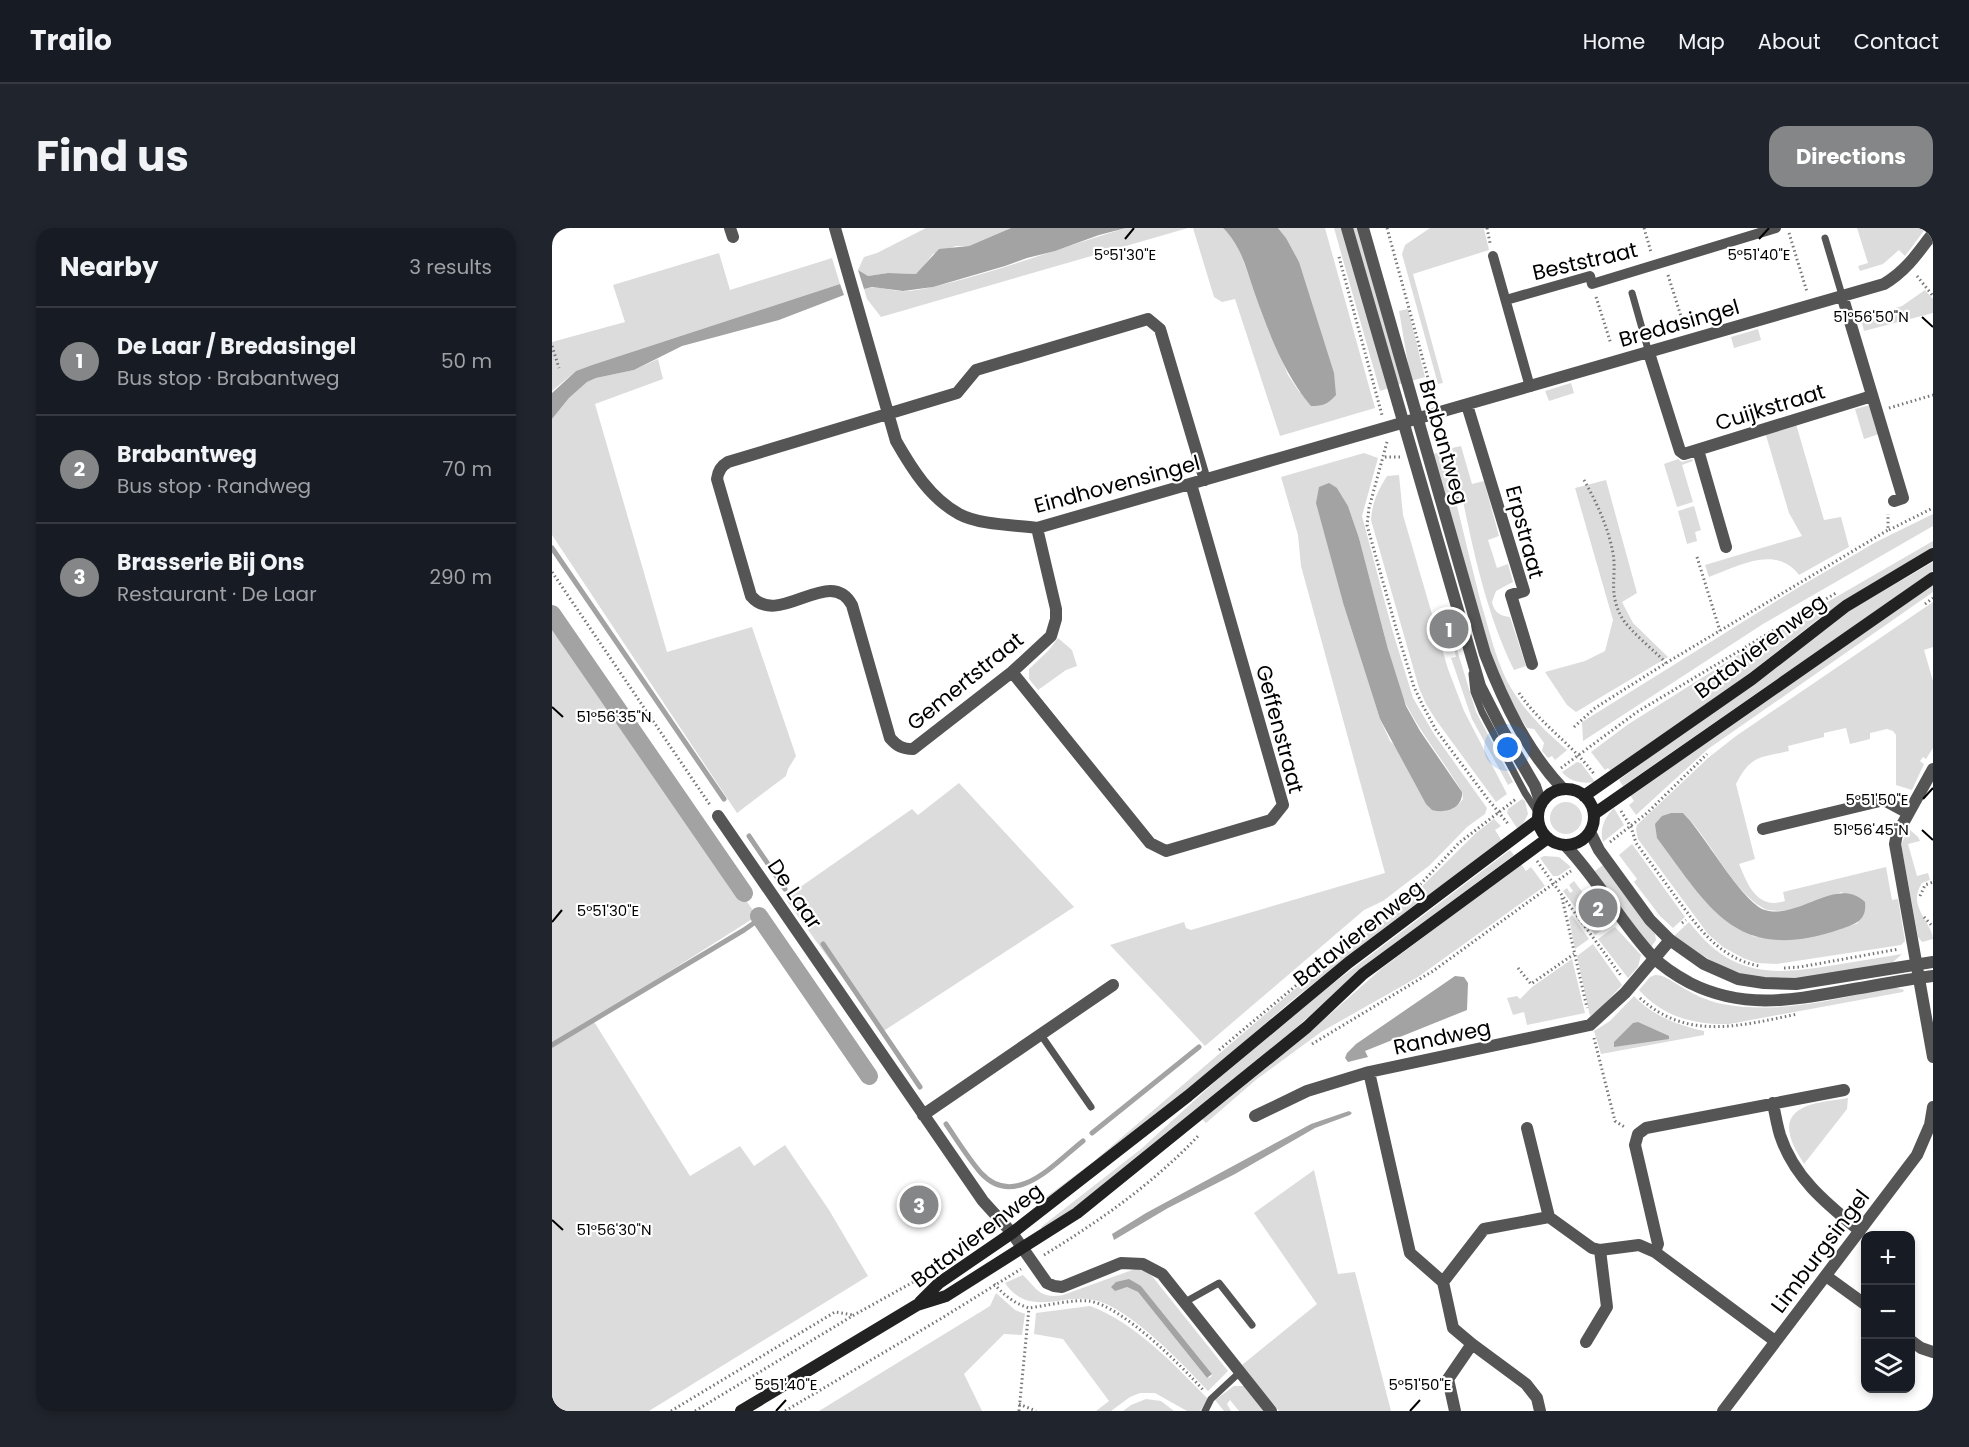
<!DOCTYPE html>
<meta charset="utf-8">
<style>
:root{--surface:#171b24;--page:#20242c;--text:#f1f3f6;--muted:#9ea1a6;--line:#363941;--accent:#858687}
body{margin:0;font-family:Poppins,sans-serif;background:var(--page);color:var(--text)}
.controls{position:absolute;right:18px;bottom:18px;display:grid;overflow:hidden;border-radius:12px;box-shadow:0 3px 9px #0003}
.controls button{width:54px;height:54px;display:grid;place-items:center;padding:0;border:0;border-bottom:2px solid var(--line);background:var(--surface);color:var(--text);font:30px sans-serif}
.you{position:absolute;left:956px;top:520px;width:21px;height:21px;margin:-15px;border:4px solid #fff;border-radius:50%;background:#1a73e8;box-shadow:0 0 0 9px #1a73e833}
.badge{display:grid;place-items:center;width:39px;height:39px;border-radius:50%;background:var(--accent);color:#fff;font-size:20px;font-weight:700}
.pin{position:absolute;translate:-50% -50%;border:3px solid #fff;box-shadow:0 2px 6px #0006}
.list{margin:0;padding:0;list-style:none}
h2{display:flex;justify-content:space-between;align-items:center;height:78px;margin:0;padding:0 24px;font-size:26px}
h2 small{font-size:20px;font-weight:400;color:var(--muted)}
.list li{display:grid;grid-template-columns:39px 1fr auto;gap:18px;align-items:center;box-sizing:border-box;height:108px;padding:0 24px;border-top:2px solid var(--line)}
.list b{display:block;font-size:22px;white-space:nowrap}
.list p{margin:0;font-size:20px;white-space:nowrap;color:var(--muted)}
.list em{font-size:20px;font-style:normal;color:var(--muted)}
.icon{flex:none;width:33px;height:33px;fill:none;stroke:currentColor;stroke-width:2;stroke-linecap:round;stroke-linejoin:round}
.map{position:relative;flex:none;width:1381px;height:1183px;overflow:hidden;border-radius:18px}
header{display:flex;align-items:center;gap:36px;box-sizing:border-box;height:84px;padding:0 30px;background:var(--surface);border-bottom:2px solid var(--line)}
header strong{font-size:28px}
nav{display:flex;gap:33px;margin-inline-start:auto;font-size:21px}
.intro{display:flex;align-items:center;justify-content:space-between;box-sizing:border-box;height:144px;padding:0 36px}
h1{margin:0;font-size:42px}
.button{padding:15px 27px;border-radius:18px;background:var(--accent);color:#fff;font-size:21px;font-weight:700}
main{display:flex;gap:36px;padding:0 36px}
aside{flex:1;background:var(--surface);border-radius:18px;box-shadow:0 3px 9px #0003}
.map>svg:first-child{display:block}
</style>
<header>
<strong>Trailo</strong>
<nav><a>Home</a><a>Map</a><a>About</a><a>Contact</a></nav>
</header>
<div class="intro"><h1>Find us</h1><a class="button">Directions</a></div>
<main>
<aside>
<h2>Nearby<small>3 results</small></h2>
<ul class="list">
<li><span class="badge">1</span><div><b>De Laar / Bredasingel</b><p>Bus stop · Brabantweg</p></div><em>50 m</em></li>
<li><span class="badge">2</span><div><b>Brabantweg</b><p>Bus stop · Randweg</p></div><em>70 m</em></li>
<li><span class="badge">3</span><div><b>Brasserie Bij Ons</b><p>Restaurant · De Laar</p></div><em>290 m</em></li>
</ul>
</aside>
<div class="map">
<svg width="1381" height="1183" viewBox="0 0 1381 1183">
<rect width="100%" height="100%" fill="#fff"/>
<path fill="#dcdcdc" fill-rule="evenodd" d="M374,0H459L417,18H404L381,26L367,44L364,46L336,45L316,48L306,42L312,29L325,25Z
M574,0H636L329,89L315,71L312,61C324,57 335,62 348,63C358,64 370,61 380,59C446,44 509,19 574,0Z
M641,0H671L683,12L728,127L736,147L748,165L734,10L726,0H773L823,180L728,208L683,71L670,74L662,69Z
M782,0H791L837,160L828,163Z
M801,0H807L851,155L845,157Z
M878,0H936L932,1L937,22L861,46L891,155L886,156L850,26L853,17Z
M1305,0H1374L1353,28L1347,22L1331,36L1308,43L1306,38L1316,35Z
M167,25L178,62L280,30L288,56L40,137L24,143L0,163V114L73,94L61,57Z
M1373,62L1381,71V85L1312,103L1309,91L1350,78Z
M856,81L873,149L859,153L847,83Z
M1206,101L1209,112L1182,120L1179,109Z
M106,131L111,151L43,176L115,424L200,399L244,528L236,541L234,548L185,585L0,307V191L17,170L35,154L44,150L82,142Z
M1019,155L1022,165L997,173L993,163Z
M1318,177L1327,206L1312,211L1303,181Z
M1244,196L1272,292L1289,289L1297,319L1247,347C1224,316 1185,339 1157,349L1153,337L1250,308L1237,285L1213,204Z
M909,218L920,256L932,253L947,308L936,312L945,340L956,336L961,354L944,363L940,374C942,384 948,388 958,389L974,438L962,442C928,373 916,294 900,220Z
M892,223C904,274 916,324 929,375C937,401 943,429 955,453C970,481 992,502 1015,522L1003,532L1000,528L996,530L990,523L992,515L982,501L975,500L961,478L937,422L881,226Z
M812,225L826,230L810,288L840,401L861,470L882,506L935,580L933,586L915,599L878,637L831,673L812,682L653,818L558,717L632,694L634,700L639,702L833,645L749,338L746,307L729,249ZM785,260L796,278L807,310L846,459C862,498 889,528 910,564L911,571L906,577L838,513L828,491L792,378Z
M1126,231L1130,234L1140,231L1141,233L1130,237L1141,274L1125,279L1112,236Z
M847,247L851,287L896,441L912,483L955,566L944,574L884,492L874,476L867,460L819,292C820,275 826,262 835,248Z
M1054,252L1085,365L1070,374L1081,395L1116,429L1024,484L1015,477L993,444L1033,433L1053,423L1061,392L1023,260Z
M1142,278L1149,302L1143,304L1145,313L1135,316L1126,283Z
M1381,286V298L1211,396L1031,513L1030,494L1247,359L1324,314Z
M1381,313V320L1298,369L1269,389L1195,447L1060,544L1056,540L1053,542L1039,524L1075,497L1218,407Z
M1381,334V343L1071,558L1067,552L1275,398L1302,380Z
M1381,357V364L1156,521L1084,587L1077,577L1082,573L1078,567Z
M1381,374V419L1372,422L1381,453V520L1374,531L1371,529L1368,533L1372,536L1360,562L1344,557V507L1341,503L1335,501L1318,505V511L1298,516L1294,500L1272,505V509L1236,518L1237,523C1207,530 1199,527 1184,556L1203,631L1187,636C1196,657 1205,682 1233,673L1231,664L1334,639L1340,672L1346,671L1353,713L1349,717L1225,736L1205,735L1191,730L1171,719L1156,706L1086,611L1084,601L1085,597L1156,530L1184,508ZM1119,585H1131C1157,609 1180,663 1211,680C1217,684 1231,683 1238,682C1255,679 1274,669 1290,664L1306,695C1268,709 1240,714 1200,708Z
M0,398L205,688L41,792L138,948L188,918L202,938L233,917L277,982L316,1048L97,1183H0Z
M506,410L520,422L525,438L514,442L486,462L477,451V441L497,422Z
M901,415H903L924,484L961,554L956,557L920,491L899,430L904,429Z
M1025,534L1029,535L1043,554C1030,556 1018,554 1010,544Z
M407,555L522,679L330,804L235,673L244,662L360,581L366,587Z
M970,571L973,573L976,586L971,596L965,600L955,585L956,581Z
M998 590a16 16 0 1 1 32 0a16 16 0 1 1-32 0Z
M1062,580L1072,597L1051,614C1047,601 1053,589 1062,580Z
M942,591L949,598L943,602L950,613L794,730L743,770L598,894L497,972L486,975L541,934L738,765L850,678L924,605Z
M1357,601L1366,609L1368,613L1356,616L1365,648L1376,645L1378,652L1370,655C1354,678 1381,695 1381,711L1370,714L1366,709L1349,616Z
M1080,616L1133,689L1121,700L1108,688L1082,654L1085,651L1067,627Z
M958,622L962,627L810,740L732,811L531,973L491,1002L489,999L589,921L688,831L759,772Z
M992,628L1007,629L1019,639L1006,648H1001L988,630Z
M969,636L974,643L979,639L993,658L866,749L769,804L705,851L654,895L650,891L768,795L829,741Z
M1051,637L1103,706L1104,712L1099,719L1089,709L1043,643Z
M1022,653L1037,673L1025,682L1011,663L1015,660L1018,665L1021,663L1017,657Z
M1040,683L1052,700L1043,707L1031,690Z
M1020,687L1037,711L1023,721L1017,690Z
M1137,694C1178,747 1215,748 1277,738C1301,734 1326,730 1350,726L1339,736C1292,743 1242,758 1196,748C1171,742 1143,723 1122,708Z
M1063,699L1089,727L1086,739L1076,750L1046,711Z
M1041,716L1070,757L1048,781L1038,788L1025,728Z
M1020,731L1033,785L975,797L972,784L961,787L955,770L965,768L968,771L980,759Z
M1103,747C1113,747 1119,753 1128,758C1141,766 1155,773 1170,776C1228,787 1286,770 1343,759L1352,762L1351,764L1177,796C1143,797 1111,789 1087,762L1098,749Z
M1082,768C1101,788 1125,797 1152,803V807L1049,826L1042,803L1058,793Z
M1296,870L1295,881L1252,936C1247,927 1240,917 1238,907C1230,874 1275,874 1296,870Z
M762,942L786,1046L803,1044L839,1183H727L690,1137L765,1076L702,985Z
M583,1041L592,1042L600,1048L676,1143L656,1163C632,1137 577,1079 542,1072C510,1065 477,1090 453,1055L471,1047C485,1061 488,1071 511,1067ZM589,1058L660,1146L659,1149L655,1150L586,1064L575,1059Z
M444,1065L463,1082L473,1086L470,1107L452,1106L412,1146L430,1183H267L438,1078Z
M538,1078C582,1094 623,1137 656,1171L648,1183H635L603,1165H588L578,1169L559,1183H544L557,1173L511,1111L482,1106L484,1085Z
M682,1158H692L711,1183H687L678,1172L675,1176L679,1183H672L663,1172Z
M594,1171L609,1173L622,1183H571L579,1177Z"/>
<path fill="#a3a3a3" d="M459,0H574L547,7L503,23L475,30L453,38L381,59L351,63L320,59L312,61L306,42L316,48L336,45L364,46L387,21L417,18Z
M671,0H726L734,10L747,34L782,145L784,167C776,176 771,178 759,178C732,146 717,105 703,66C695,43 689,17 671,0Z
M288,56L292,67L227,92L130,118L82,142L44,150L35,154L17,170L0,191V165L24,143L40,137Z
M777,255L785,260L796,278L807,310L836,421L854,478L868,503L910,564C911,580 894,586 880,582L874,576L828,491L792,378L764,275L767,259Z
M1119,585H1131C1151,604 1190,675 1213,682C1247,692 1285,647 1313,674C1315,692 1304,696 1289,701C1186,736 1160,684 1105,610L1103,596L1110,588Z
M903,748L912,749L916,755L915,782L813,823L816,829L796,834L793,830L795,825L804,816Z
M1086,794L1117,808V811L1062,819V814L1081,795Z
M797,883L800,885L798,887L763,900L683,946L616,980L562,1012L560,1006L594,985L759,896Z
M577,1051L589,1058L660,1146L655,1150L586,1064L575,1059L563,1063L559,1059L564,1054Z"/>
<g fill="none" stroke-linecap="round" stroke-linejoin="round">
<path stroke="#a3a3a3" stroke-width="5" d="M0,320L172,571
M197,608L233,661
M271,716L368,859
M0,817L192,702L209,690
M394,896C405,912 416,930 429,945C463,982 503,935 531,913
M540,905L647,819"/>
<path stroke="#a3a3a3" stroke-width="18" d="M0,386L192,665
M207,688L317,848"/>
<path stroke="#777" stroke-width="3" stroke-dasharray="1.5 3" stroke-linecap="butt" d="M835,0L882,172
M935,0L938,15
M1092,0L1099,24
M1237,5L1255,64
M787,29L830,187
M1116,47L1133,101
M1365,48L1381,68
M1044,69L1059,116
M0,118L7,140
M1337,180L1381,167
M889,199L907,277
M835,214L817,280L815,297L844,400L862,459L871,478L884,502L935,570L957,597
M833,229H849
M1032,252C1045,275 1056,299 1061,325C1065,349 1056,363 1069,388C1076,402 1102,422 1114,435
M1337,302L1381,280
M1145,329L1168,403
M0,344L158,577
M1373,376L1381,370
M967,465C988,496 1020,516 1042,546
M1022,499L1043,480L1114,435L1336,302V286
M1009,540L1085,484L1284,365
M1069,583L1079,599L1084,615C1098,634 1112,653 1126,672C1148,702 1168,730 1207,738
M1058,614L1095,585L1155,526
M985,633L1070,749
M1368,668L1373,657L1381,654
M1010,670L1035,780
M1372,689L1381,699
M1130,695L1134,692
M820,697L864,661L907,615L964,571
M966,740L979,756L1022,726
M1232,740L1248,739L1347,721
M1088,770C1136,814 1190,797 1246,786
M1042,810L1063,893L1074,900
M760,816L881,743L1019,643
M667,822L759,745
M492,1027C549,992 602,955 648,906
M442,1056C452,1067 463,1076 477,1080C493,1078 522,1071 537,1073C570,1078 629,1137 652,1163
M467,1176L484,1183
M119,1183L283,1084L301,1087
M143,1183L302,1087L372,1048
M233,1183L390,1090L469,1041
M467,1183L477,1080"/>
<path stroke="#555" stroke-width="7" d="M1273,10L1290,67
M1080,65L1097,125
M920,446L922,464L930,484L973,565L986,585
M489,807L539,879
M633,1074L667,1055L700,1097
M653,1183L659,1171L688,1144"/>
<path stroke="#555" stroke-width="10" d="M941,28L978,159
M954,72L1038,48L1040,56L1224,0"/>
<path stroke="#555" stroke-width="12" d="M178,0L181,9
M283,0L344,213C360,241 378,270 407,286C427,297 463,297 485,300L1332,56C1354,43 1366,25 1381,5
M1290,67L1351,270L1342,273
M1097,125L1128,223L1132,226L1320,168
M915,177L972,363L959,367L980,436
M1146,222L1174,319
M485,300L504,381V391L499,408L460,444L361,521C350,521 345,518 338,510L300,377C278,336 227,401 199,368L165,251C166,243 169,238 176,234L405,165L424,142L596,91L608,101L653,252
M460,444L598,615L614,623L719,592L731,577L639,256
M1381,541L1345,606L1343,616L1381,829
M166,588L431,973L460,1005L495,1055L502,1058L510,1059L569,1035L591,1036L610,1046L719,1183
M1211,601L1332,572L1356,585
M817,844L858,1025L891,1054
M1221,875C1223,886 1225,897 1228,907C1242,950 1275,976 1308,1003
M371,887L561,757
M703,888L755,863L817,844L1038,797L1073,765L1118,712
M975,900L997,989
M1103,1024L1106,1016L1083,917L1086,906L1094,900L1292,862
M1274,1048L1314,1077
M1358,1112L1369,1120L1381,1124
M1034,1114L1055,1079L1048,1022
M903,1183L896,1151L920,1116
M988,1183L985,1170L974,1156L920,1116L901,1100L891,1054L932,1001L997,989L1040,1020L1048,1022L1087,1017L1103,1024L1223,1113
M1171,1183L1365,927L1378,897L1381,879"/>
<path stroke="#555" stroke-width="12" d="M795,0L928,458L950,501L983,558L989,576
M811,0L933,426C952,475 975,523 1011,561
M1038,604L1047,622L1098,692L1118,712L1152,736L1186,751L1212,755L1244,756L1381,734
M1013,617C1046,651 1068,694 1101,729C1112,740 1125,748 1138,755C1190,781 1236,773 1291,763C1321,758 1351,752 1381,748"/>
<path stroke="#222" stroke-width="12" d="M986 589a28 28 0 1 1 56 0a28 28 0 1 1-56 0Z
M1032,568L1200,451L1294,378L1381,326
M1042,586L1381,350
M368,1074L387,1055L460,1005L636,868L796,735L986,592
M189,1183L365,1077L394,1068L525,985L755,799L811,746L996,610"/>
</g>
<path fill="none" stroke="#000" stroke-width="2" d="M573,11L582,0M1207,11L1217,0M1370,89L1381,99M0,479L11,489M1371,571L1381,560M1370,602L1381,612M0,694L10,682M0,992L11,1002M224,1183L234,1172M858,1183L868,1172"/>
<g text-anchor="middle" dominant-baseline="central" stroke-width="4.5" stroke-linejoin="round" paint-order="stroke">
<g font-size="21" fill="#000" stroke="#fff">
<text transform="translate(1033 33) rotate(-13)">Beststraat</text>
<text transform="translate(1127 95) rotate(-16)">Bredasingel</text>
<text transform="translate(1218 179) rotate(-17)">Cuijkstraat</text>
<text transform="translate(892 214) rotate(74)">Brabantweg</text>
<text transform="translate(565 256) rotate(-15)">Eindhovensingel</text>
<text transform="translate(973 304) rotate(75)">Erpstraat</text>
<text transform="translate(1208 418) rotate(-37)">Batavierenweg</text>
<text transform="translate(413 453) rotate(-39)">Gemertstraat</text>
<text transform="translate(728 501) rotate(75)">Geffenstraat</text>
<text transform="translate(243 666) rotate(56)">De Laar</text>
<text transform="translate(806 705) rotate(-38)">Batavierenweg</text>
<text transform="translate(890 809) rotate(-12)">Randweg</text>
<text transform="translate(425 1007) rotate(-37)">Batavierenweg</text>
<text transform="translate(1268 1023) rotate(-53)">Limburgsingel</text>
</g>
</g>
<g font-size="15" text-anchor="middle" fill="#000" stroke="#fff" stroke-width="4.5" stroke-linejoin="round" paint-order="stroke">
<text x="573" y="32">5°51'30"E</text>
<text x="1207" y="32">5°51'40"E</text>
<text x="1319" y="94">51°56'50"N</text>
<text x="62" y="494">51°56'35"N</text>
<text x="1325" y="577">5°51'50"E</text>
<text x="1319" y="607">51°56'45"N</text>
<text x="56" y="688">5°51'30"E</text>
<text x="62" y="1007">51°56'30"N</text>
<text x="234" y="1162">5°51'40"E</text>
<text x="868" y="1162">5°51'50"E</text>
</g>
</svg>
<div class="controls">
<button>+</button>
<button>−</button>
<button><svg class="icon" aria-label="layers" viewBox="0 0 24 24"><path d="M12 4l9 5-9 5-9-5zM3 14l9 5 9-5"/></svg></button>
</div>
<div class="you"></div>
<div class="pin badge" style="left:897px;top:401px">1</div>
<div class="pin badge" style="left:1046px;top:680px">2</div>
<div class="pin badge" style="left:367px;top:977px">3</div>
</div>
</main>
